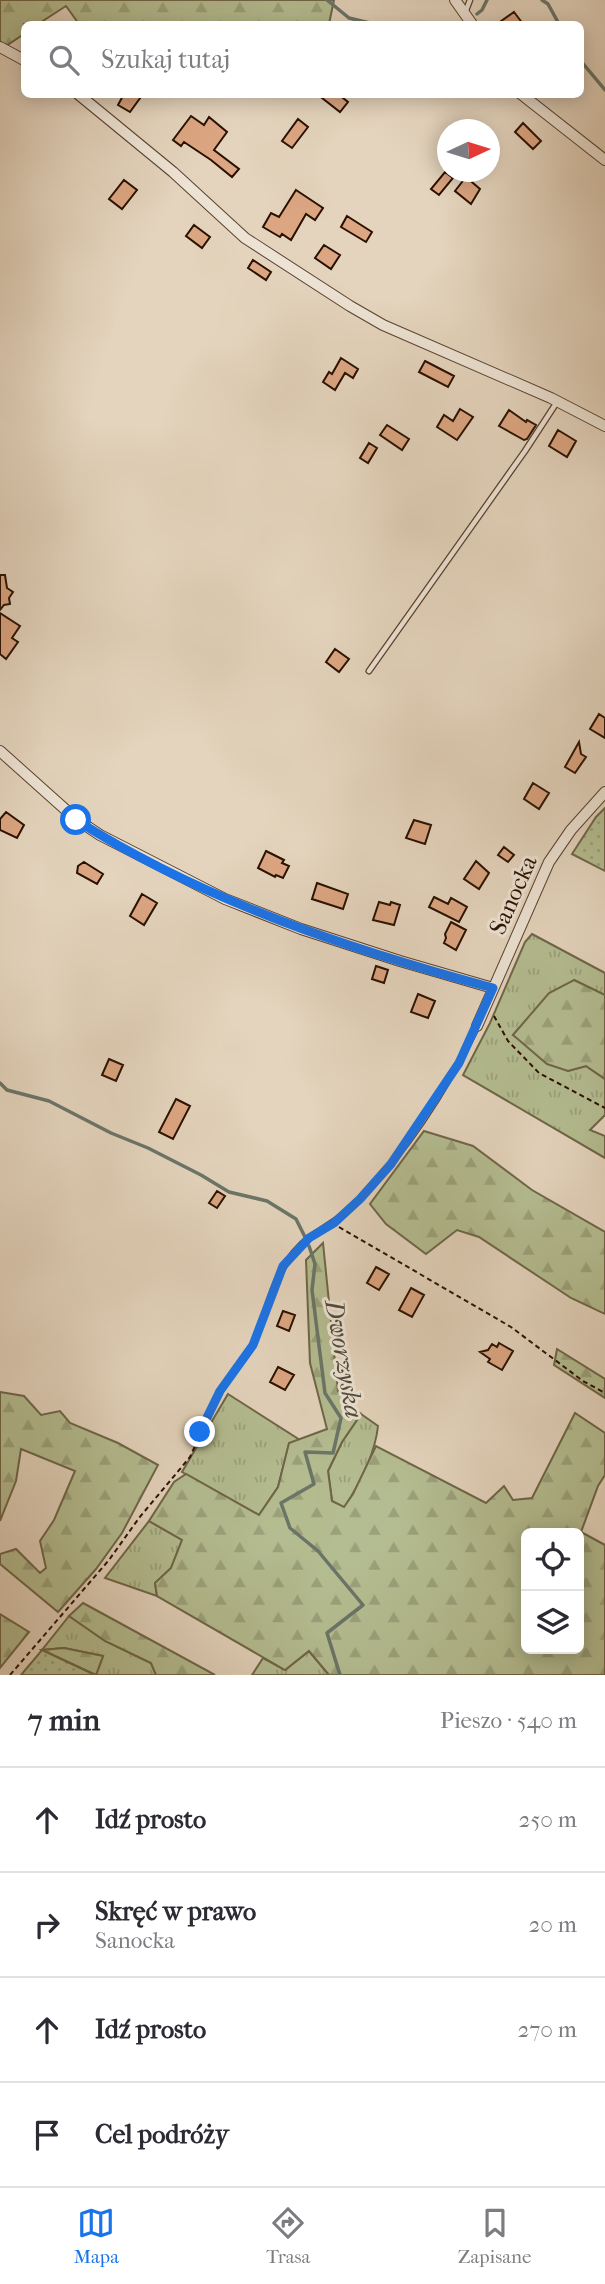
<!DOCTYPE html>
<html lang="pl">
<meta charset="utf-8">
<style>
:root{--surface:#fff;--page:#f2f2f3;--text:#2b2b33;--muted:#7c7c81;--line:#e1e1e2;--accent:#1a73e8}
body{margin:0;font-family:"IM FELL French Canon",serif;background:var(--page);color:var(--text)}
.controls{position:absolute;right:21px;bottom:21px;display:grid;overflow:hidden;border-radius:10px;box-shadow:0 4px 18px #0003}
.controls button{width:63px;height:63px;display:grid;place-items:center;padding:0;border:0;border-bottom:2px solid var(--line);background:var(--surface);color:var(--text);font:35px sans-serif}
.compass{position:absolute;left:437px;top:119px;width:63px;height:63px;border-radius:50%;background:var(--surface);box-shadow:0 4px 18px #0003;rotate:86deg}
.stop{position:absolute;width:21px;height:21px;margin:-16px;border:5px solid #1a73e8;border-radius:50%;background:#fff}
.stop.end{background:#1a73e8;border-color:#fff;box-shadow:0 2px 7px #0008}
.list{margin:0;padding:0;list-style:none}
h2{display:flex;justify-content:space-between;align-items:center;height:91px;margin:0;padding:0 28px;font-size:30px}
h2 small{font-size:23px;font-weight:400;color:var(--muted)}
.list li{display:grid;grid-template-columns:46px 1fr auto;gap:21px;align-items:center;box-sizing:border-box;height:105px;padding:0 28px;border-top:2px solid var(--line)}
.list b{display:block;font-size:26px;white-space:nowrap}
.list p{margin:0;font-size:23px;white-space:nowrap;color:var(--muted)}
.list em{font-size:23px;font-style:normal;color:var(--muted)}
.icon{flex:none;width:38px;height:38px;fill:none;stroke:currentColor;stroke-width:2;stroke-linecap:round;stroke-linejoin:round}
.map{position:relative;flex:none;width:605px;height:1675px;overflow:hidden}
.search{position:absolute;background:var(--surface);box-shadow:0 4px 18px #0003;left:21px;right:21px;top:21px;height:77px;display:flex;align-items:center;gap:18px;box-sizing:border-box;padding:0 24px;border-radius:10px;color:var(--muted);font-size:26px}
.sheet{height:511px;background:var(--surface)}
nav{display:flex;justify-content:space-around;align-items:center;box-sizing:border-box;height:98px;border-top:2px solid var(--line);background:var(--surface);font-size:19px;color:var(--muted)}
nav a{display:grid;justify-items:center;gap:4px}
nav .on{color:var(--accent)}
.map>svg:first-child{display:block}
</style>
<div class="map">
<svg width="605" height="1675" viewBox="0 0 605 1675">
<defs>
<pattern id="grass-tufts" width="24" height="20" patternUnits="userSpaceOnUse" patternTransform="scale(1.75)"><rect width="24" height="20" fill="#b4bd91"/><path d="M3 7l-1-3M5 7V3M7 7l1-3M15 17l-1-3M17 17v-4M19 17l1-3" fill="none" stroke="#9ba17b"/></pattern>
<pattern id="forest-firs" width="22" height="20" patternUnits="userSpaceOnUse" patternTransform="scale(1.75)"><rect width="22" height="20" fill="#b4bd91"/><path d="M5 1l3.5 6h-7zM16 11l3.5 6h-7z" fill="#9ba17b"/></pattern>
<pattern id="garden-dots" width="8" height="8" patternUnits="userSpaceOnUse" patternTransform="scale(1.75)"><rect width="8" height="8" fill="#b4bd91"/><path d="M2 2h.1M6 6h.1" fill="none" stroke="#9ba17b" stroke-width="1.8" stroke-linecap="round"/></pattern>
</defs>
<rect width="100%" height="100%" fill="#e4d4bd"/>
<filter id="stains"><feTurbulence type="fractalNoise" baseFrequency=".00286" numOctaves="4"/><feColorMatrix values="0 0 0 0 .2 0 0 0 0 .09 0 0 0 0 .02 0 0 0 .5 -.17"/></filter>
<radialGradient id="worn" r=".72"><stop offset=".6" stop-color="#630" stop-opacity="0"/><stop offset="1" stop-color="#630" stop-opacity=".3"/></radialGradient>
<path fill="url(#grass-tufts)" stroke="#6e6648" stroke-width="2" d="M532,934L605,973V995L574,980L532,1014L513,1035L568,1071L586,1066L605,1079V1115L590,1130L605,1136V1158L463,1075L490,1023L525,942Z
M228,1394L300,1440L289,1444L278,1487L259,1515L182,1472Z
M361,1414L378,1426C375,1455 360,1483 344,1508L332,1501L328,1471L342,1442Z
M149,1521L182,1540L171,1568L155,1583L157,1596L105,1578Z
M69,1616L105,1641L151,1663L156,1675H96L103,1656L64,1648L42,1650Z
M309,1651L329,1675H252L263,1658L285,1670Z"/>
<path fill="url(#forest-firs)" stroke="#6e6648" stroke-width="2" fill-rule="evenodd" d="M0,0H334L329,24H79L66,6L38,24H24V34L0,50Z
M574,980L605,995V1079L586,1066L568,1071L547,1064L513,1035L549,993Z
M424,1131L473,1146L532,1190L605,1232V1314L571,1298L479,1237L457,1230L426,1254L386,1224L370,1204Z
M323,1243L338,1391L361,1414L342,1442L328,1471L332,1501L344,1507L353,1494L376,1446L486,1503L504,1486L513,1500L532,1498L575,1413L605,1433V1475L598,1486L581,1532L605,1545V1675H329L309,1651L285,1670L157,1596L155,1583L171,1568L182,1540L149,1521L174,1482L186,1474L259,1515L278,1487L289,1443L327,1429L310,1363L306,1260ZM526,1533H579V1649H526Z
M557,1349L605,1379V1398L554,1365Z
M0,1392L24,1396L41,1415L60,1411L70,1423L118,1443L158,1465L122,1533L96,1569L58,1612L0,1564V1554L16,1549L40,1573L46,1568L40,1541L54,1520L75,1471L21,1449L16,1481L0,1521Z
M83,1603L215,1675H156L151,1663L105,1641L69,1616Z
M0,1614L29,1632L0,1668Z
M64,1648L103,1656L96,1675L42,1650Z"/>
<path fill="url(#garden-dots)" stroke="#6e6648" stroke-width="2" d="M605,808V871L572,854L596,817Z
M42,1650L95,1675H21Z"/>
<g fill="none" stroke-linecap="round" stroke-linejoin="round">
<path stroke="#6a7568" stroke-width="3.5" d="M327,0L349,18L374,24
M542,0L548,4L559,24
M477,14L482,10L487,0
M444,24L461,23
M580,60L605,90
M0,1083L7,1090L49,1101L111,1133L148,1148L201,1175L229,1192L267,1201L296,1219L305,1237
M309,1246L315,1264L312,1290L325,1393L341,1418L333,1453L305,1452L314,1484L281,1503L290,1528L318,1551L363,1605L327,1633L340,1675"/>
</g>
<path fill="#dca682" stroke="#291000" stroke-width="2" d="M514,12L523,24H497Z
M124,94H143L130,112L118,105Z
M317,94H338L348,102L340,112Z
M191,116L204,125L209,117L227,132L214,150L239,169L232,177L211,160L184,142L181,146L173,140Z
M298,119L308,127L292,148L282,141Z
M523,123L541,141L533,149L515,132Z
M445,172L453,178L439,195L431,189Z
M466,177L480,189L471,204L455,191Z
M124,180L137,190L122,209L109,199Z
M296,190L323,208L315,220L306,214L291,240L282,234L280,237L263,227L271,213L279,217Z
M347,216L372,232L366,242L341,227Z
M194,225L210,237L202,248L186,236Z
M324,245L340,255L331,269L315,258Z
M253,260L271,272L266,280L248,268Z
M341,358L358,369L353,378L345,373L335,390L323,382L329,372L332,374Z
M425,361L454,376L448,387L419,372Z
M460,409L473,417L457,440L437,427L444,415L453,421Z
M509,410L526,422L527,420L536,425L527,439L524,440L499,426Z
M387,425L409,439L402,450L380,435Z
M558,430L576,441L567,457L549,446Z
M369,443L377,448L368,463L360,458Z
M0,575H5L7,588L13,592L9,598L10,604L4,605L0,610Z
M0,613L20,626L12,638L18,642L6,659L0,654Z
M335,649L349,659L339,672L326,662Z
M599,714L605,718V738L590,729Z
M579,742L581,754L586,757L575,773L565,767Z
M533,783L549,793L539,809L524,799Z
M6,812L24,825L17,838L0,830V819Z
M414,820L431,825L425,844L406,838Z
M504,847L514,855L508,862L498,855Z
M266,851L284,860L282,863L289,866L283,878L276,875L275,877L258,868Z
M476,861L489,873L479,889L464,879Z
M84,862L103,874L97,884L77,873L78,866Z
M317,883L348,894L343,909L312,899Z
M142,894L157,903L144,925L130,916Z
M434,897L448,904L451,898L467,907L459,922L429,907Z
M379,902L390,905L391,902L400,905L394,925L373,920Z
M451,922L466,930L456,950L444,943L446,938L445,934Z
M376,966L388,970L384,983L372,979Z
M418,994L435,1001L428,1018L411,1012Z
M109,1059L123,1065L116,1081L102,1075Z
M176,1099L190,1106L173,1139L159,1132Z
M217,1191L225,1196L217,1208L209,1203Z
M376,1267L389,1274L379,1290L367,1283Z
M411,1288L424,1295L412,1317L399,1310Z
M283,1311L295,1315L289,1331L277,1326Z
M499,1343L513,1351L502,1370L488,1362L490,1359L480,1352L488,1350L492,1344L497,1347Z
M278,1367L294,1375L285,1390L270,1382Z"/>
<g fill="none" stroke-linecap="round" stroke-linejoin="round">
<g stroke="#58412f" stroke-width="7">
<path id="service" d="M465,13L470,0
M369,671L525,451L557,402
M265,1314C273,1286 285,1255 310,1237C329,1224 343,1217 360,1199C408,1149 447,1088 477,1027"/>
</g>
<g stroke="#58412f" stroke-width="12">
<path id="minor" d="M455,0L472,24
M0,47L24,60
M78,94L173,172L245,238L350,306L383,325L551,398L605,426
M521,94L605,160
M0,751L76,819L100,835L225,899L301,929L400,961L493,988
M477,1026L549,862L571,830L605,792"/>
</g>
<path stroke="#291000" stroke-width="2" stroke-dasharray="5 3.5" stroke-linecap="butt" d="M494,1016L508,1041L539,1073L605,1108
M339,1227L511,1327L583,1381L605,1393
M10,1675L109,1560L139,1518L190,1457L220,1391L253,1345L262,1322"/>
<use href="#service" stroke="#ede3d4" stroke-width="4.5"/>
<use href="#minor" stroke="#ede3d4" stroke-width="10"/>
</g>
<g fill="none" stroke-linecap="round" stroke-linejoin="round">
<path stroke="#1a73e8" stroke-width="9" d="M76,820C204,901 348,949 493,988L459,1063L391,1164L360,1199L334,1223L309,1238L283,1266L253,1345L220,1391L200,1432"/>
</g>
<g text-anchor="middle" dominant-baseline="central" stroke-width="6" stroke-linejoin="round" paint-order="stroke">
<g font-size="24" fill="#291000" stroke="#ede3d4">
<text transform="translate(513 895) rotate(-66)">Sanocka</text>
</g>
<g font-size="26" font-style="italic" fill="#4f4b3d" stroke="#ede3d4">
<text transform="translate(344 1359) rotate(80)">Dworzyska</text>
</g>
</g>
<rect width="100%" height="100%" filter="url(#stains)"/>
<rect width="100%" height="100%" fill="url(#worn)"/>
</svg>
<div class="controls">
<button><svg class="icon" aria-label="locate" viewBox="0 0 24 24"><circle cx="12" cy="12" r="6"/><path d="M12 2v4M12 18v4M2 12h4M18 12h4"/></svg></button>
<button><svg class="icon" aria-label="layers" viewBox="0 0 24 24"><path d="M12 4l9 5-9 5-9-5zM3 14l9 5 9-5"/></svg></button>
</div>
<svg class="compass" viewBox="-18 -18 36 36"><path d="M0-13l5 13h-10z" fill="#e53935"/><path d="M0 13l5-13h-10z" fill="#7c7c81"/></svg>
<div class="stop" style="left:76px;top:820px"></div>
<div class="stop end" style="left:200px;top:1432px"></div>
<div class="search"><svg class="icon" aria-label="search" viewBox="0 0 24 24"><circle cx="10" cy="10" r="6"/><path d="M15 15l6 6"/></svg>Szukaj tutaj</div>
</div>
<section class="sheet">
<h2>7 min<small>Pieszo · 540 m</small></h2>
<ul class="list">
<li><svg class="icon" aria-label="ahead" viewBox="0 0 24 24"><path d="M12 20V5M6 11l6-6 6 6"/></svg><div><b>Idź prosto</b></div><em>250 m</em></li>
<li><svg class="icon" aria-label="right" viewBox="0 0 24 24"><path d="M7 20v-9h11M14 6l5 5-5 5"/></svg><div><b>Skręć w prawo</b><p>Sanocka</p></div><em>20 m</em></li>
<li><svg class="icon" aria-label="ahead" viewBox="0 0 24 24"><path d="M12 20V5M6 11l6-6 6 6"/></svg><div><b>Idź prosto</b></div><em>270 m</em></li>
<li><svg class="icon" aria-label="arrive" viewBox="0 0 24 24"><path d="M6 21V4h12l-3 4 3 4H6"/></svg><div><b>Cel podróży</b></div></li>
</ul>
</section>
<nav>
<a class="on"><svg class="icon" aria-label="map" viewBox="0 0 24 24"><path d="M3 6l6-2 6 2 6-2v14l-6 2-6-2-6 2zM9 4v14M15 6v14"/></svg>Mapa</a>
<a><svg class="icon" aria-label="directions" viewBox="0 0 24 24"><path d="M12 3l9 9-9 9-9-9zM9 14v-3h6M13 9l2 2-2 2"/></svg>Trasa</a>
<a><svg class="icon" aria-label="saved" viewBox="0 0 24 24"><path d="M7 4h10v16l-5-4-5 4z"/></svg>Zapisane</a>
</nav>
